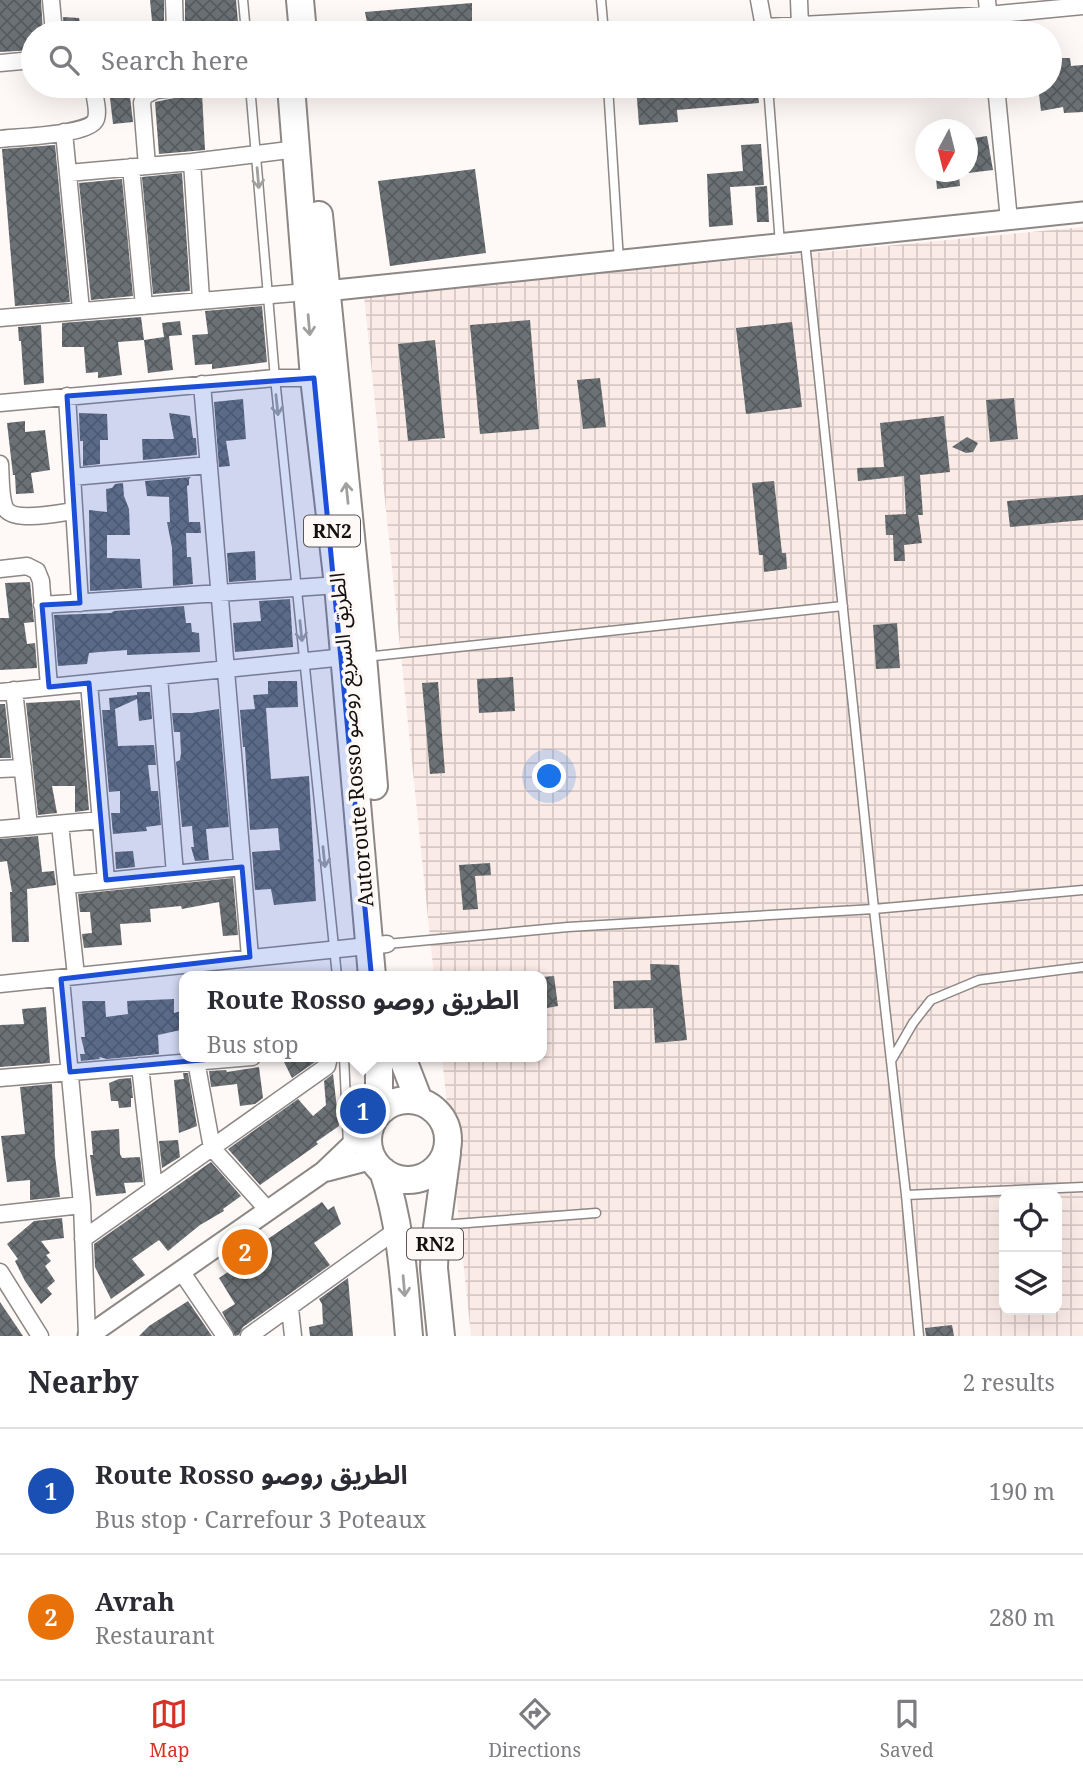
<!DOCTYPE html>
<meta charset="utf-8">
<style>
:root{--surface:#fff;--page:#f2f2f3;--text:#2b2b33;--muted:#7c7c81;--line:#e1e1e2;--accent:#d93025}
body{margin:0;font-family:"Noto Serif","Noto Sans Arabic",serif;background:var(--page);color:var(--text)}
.controls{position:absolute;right:21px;bottom:21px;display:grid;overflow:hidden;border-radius:14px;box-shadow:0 7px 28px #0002}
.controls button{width:63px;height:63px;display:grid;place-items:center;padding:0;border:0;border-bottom:2px solid var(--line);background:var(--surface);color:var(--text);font:35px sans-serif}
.compass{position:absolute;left:915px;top:119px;width:63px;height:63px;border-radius:50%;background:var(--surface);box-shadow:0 7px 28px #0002;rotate:187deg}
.you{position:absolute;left:550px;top:777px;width:24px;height:24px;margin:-18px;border:5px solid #fff;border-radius:50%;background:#1a73e8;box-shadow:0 0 0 10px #1a73e833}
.badge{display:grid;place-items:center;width:46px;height:46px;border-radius:50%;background:var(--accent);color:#fff;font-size:23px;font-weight:700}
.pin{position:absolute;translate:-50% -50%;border:4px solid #fff;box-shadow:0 2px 7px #0006}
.popup{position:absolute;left:179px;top:971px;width:368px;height:91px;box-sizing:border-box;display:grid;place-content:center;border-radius:14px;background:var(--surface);filter:drop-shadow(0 2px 5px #0005);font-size:23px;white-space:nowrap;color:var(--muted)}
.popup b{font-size:26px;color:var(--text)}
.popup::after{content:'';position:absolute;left:50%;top:100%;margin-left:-14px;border:14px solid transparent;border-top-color:var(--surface)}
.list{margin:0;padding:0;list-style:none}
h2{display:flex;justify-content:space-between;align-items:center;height:91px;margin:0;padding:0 28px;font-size:30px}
h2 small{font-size:23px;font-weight:400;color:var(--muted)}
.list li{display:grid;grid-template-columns:46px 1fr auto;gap:21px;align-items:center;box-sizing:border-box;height:126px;padding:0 28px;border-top:2px solid var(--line)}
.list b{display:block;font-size:26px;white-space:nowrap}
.list p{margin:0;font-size:23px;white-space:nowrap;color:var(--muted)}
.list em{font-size:23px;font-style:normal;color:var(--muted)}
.icon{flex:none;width:38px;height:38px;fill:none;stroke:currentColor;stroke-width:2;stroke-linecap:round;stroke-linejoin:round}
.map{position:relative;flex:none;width:1083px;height:1336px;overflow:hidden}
.search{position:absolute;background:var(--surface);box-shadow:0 7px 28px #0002;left:21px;right:21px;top:21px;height:77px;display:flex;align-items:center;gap:18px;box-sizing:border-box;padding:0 24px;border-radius:38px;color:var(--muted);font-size:26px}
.sheet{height:343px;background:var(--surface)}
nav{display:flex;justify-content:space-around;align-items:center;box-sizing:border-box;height:98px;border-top:2px solid var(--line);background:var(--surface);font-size:19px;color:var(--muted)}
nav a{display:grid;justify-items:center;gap:4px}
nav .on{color:var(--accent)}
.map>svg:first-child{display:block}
</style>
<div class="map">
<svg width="1083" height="1336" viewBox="0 0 1083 1336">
<defs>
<pattern id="industrial-grid" width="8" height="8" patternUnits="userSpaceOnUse" patternTransform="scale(1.75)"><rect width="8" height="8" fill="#fbebe7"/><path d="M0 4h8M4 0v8" fill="none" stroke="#d6c8c5"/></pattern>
<pattern id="building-cross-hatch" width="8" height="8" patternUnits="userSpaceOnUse" patternTransform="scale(1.75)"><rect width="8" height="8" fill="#6b7174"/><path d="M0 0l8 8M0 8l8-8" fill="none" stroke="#575b5e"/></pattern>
</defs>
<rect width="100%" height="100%" fill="#fef8f7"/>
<path fill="url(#industrial-grid)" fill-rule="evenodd" d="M1083,227V1336H471L442,1057H542V976H434L364,296ZM1004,1194H1057V1310H1004Z"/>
<path fill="url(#building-cross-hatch)" d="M0,0H41L43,33H33V50L0,52Z
M150,0H164V33H143L144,21H152Z
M185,0H236L239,33H185Z
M472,3V33H369L365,12Z
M63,17L79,18L82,33H64Z
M1050,58H1070L1071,66L1083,65V112L1064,113L1063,107L1041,111L1038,86H1050Z
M636,86H757L759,103L677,110L678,122L639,125Z
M198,93H202L205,150L159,154L155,102Z
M130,97L133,122L113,124L110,98Z
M987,136L993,170L968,173V162H971L968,139Z
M761,144L764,185L730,187L733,225L709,227L707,174L743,171L741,145Z
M55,145L70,302L15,306L2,149Z
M475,169L486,253L390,266L378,181Z
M182,173L190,291L153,294L142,177Z
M959,175L960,186L937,189L936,177Z
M122,179L133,296L91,300L79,183Z
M767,186L769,222H757L755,187Z
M262,306L267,362L212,369V364L195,365L192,335L208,334L205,311Z
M141,317L144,340L118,342L122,375L98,378V372L86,373L84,347H62V323Z
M530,320L539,429L480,434L470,325Z
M180,321L182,335L169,336L173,370L148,373L144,340L164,337L162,323Z
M792,322L802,407L746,414L736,328Z
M41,325L44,383L24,385L21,341H19L18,327Z
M435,340L445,438L408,441L398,344Z
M600,378L606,427L583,429L577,380Z
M1014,398L1018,439L990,442L986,400Z
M243,399L246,439L226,441L230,466L219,467L214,402Z
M79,413L107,414L108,440H100V464L83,466V441H80Z
M169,413L190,416L193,438H196L197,455L143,460L142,439H174Z
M944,416L950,472L920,475L923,515H918L922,543L904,545L905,561H894L893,535H886L885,515L906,514L904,476L858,481L857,468L884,467L880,423Z
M25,421V432L45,430L50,470L31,473L34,493L16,494L15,475H13L7,423Z
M967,437L978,443L973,452L966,453L952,447Z
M191,477L189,479V485L187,486L189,522H200L201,533H186L187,557H191L193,584L173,586L172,548L167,522H170L169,497L147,496L145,481Z
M774,481L782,553H786L787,569L764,572L763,555H759L752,483Z
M123,483L124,496L129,509L130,535H107V558L140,559L142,588L90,591L89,510L107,512L106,489L112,488L115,484Z
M1083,495V520L1010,527L1007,501Z
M255,551L256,580L229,582L227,553Z
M30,582L34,622L24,623L27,644L35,643L37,668L0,670V618H9L5,583Z
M290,599L293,647L235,652L233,623L261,621L259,601Z
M184,606L186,623H191L192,632L199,633L200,652L127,655V650L100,652L89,653L87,664L58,666L54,615L111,613L114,611Z
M897,623L900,668L876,669L873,625Z
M513,677L515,711L479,713L477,679Z
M268,681H297L298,707L266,708L271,779L309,776L316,901L274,905L271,889L255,890L252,852L280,850L278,828L250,830L245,747H243L240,710L255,709L253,695L268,694Z
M438,682L445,773L430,774L422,683Z
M137,692H150L152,719L139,721L137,699L115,709L118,746L154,745L156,765H148L151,791H158L161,825L146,827L147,831L113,834L111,813H120V791L109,792L102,710H110L109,698L137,695Z
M80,700L89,810L75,812V786H52L57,813L38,815L26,703Z
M0,704H5L11,758H0Z
M219,709L229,827L206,829L209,860L195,861L191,847H194L192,826L182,827L176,762L180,760L181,753L180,732H174L172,713H192Z
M38,836L42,872L54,871L56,885L27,889L29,942H12L10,892H12L7,861L0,862V839Z
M133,851L135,867L116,869L115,852Z
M490,863L491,875L475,876L478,909L463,910L459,865Z
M233,878L238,935L223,936L219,902L182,909L181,906L150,909L151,922L120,924L122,945L84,948L82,934L92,933L90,912H80L78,894Z
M650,964L679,965L687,1040L655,1043L653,1008L614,1009L613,981L651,980Z
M554,976L558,1006L542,1009V977Z
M174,999V1013L185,1010V1029L158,1035L159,1054L107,1059L99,1057L100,1059L81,1061L80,1054H85L81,1037H85L82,1001H105L106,1017L128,1014L127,1001Z
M46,1007L50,1063L0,1067V1025L24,1024L22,1009Z
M318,1057V1060L292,1078L283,1060Z
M259,1067L263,1098L255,1104L240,1106L237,1084L211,1087L209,1071L226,1070L227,1072Z
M183,1073H188L197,1126L179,1133L174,1080L184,1079Z
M333,1074L339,1126L316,1142L318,1144L260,1185L228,1149L298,1099L313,1116L326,1105L324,1081Z
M131,1078L133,1098H131V1107L119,1108L118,1101H111L109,1083L119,1079Z
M52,1084L55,1156L60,1197L30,1200V1180L7,1182L1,1136L25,1134L20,1087Z
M119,1129L120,1154L122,1158L140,1157L143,1182L124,1183L126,1193L96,1196L90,1155H93L91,1131Z
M178,1140L180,1157L162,1168L159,1141Z
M211,1162L241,1196L223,1209L224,1211L200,1225L168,1251L159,1240L132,1259L145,1275L111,1299L95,1267L94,1244Z
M322,1202L328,1210L334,1206L341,1224L314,1243L330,1265L243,1327L239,1335L235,1336L222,1312L235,1304L219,1278L237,1266L239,1269L263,1249L259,1245Z
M62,1218L64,1238L41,1241L50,1253L46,1255L51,1261L45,1266L55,1281L47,1288L52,1294L41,1304L25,1281L15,1261L18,1259L7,1244L34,1221Z
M348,1278L353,1336H310L309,1327L323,1324L322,1304L319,1299Z
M188,1301L212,1336H139L149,1326Z
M0,1302L23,1336H0Z
M952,1325L954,1336H926L925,1328Z"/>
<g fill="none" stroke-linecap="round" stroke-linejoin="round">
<g stroke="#8d8785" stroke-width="11">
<path id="service" d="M243,0L246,33
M601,0L604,33
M250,86L275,378L337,976
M608,86L619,261
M768,86L780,244
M805,242L874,909L906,1195L919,1336
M365,657L843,606
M387,944L568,927L874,909L1083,890
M344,1057L348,1145
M891,1061L913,1023L931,1000L979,980L1083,967
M906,1195L1083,1187
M442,1225L596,1213"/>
</g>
<g stroke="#8d8785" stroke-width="19">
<path id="minor" d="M51,0L54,33
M174,0L175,33
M759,0L764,27L988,15L1083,6
M799,0L800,26
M987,0L990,33
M0,63L33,60
M996,86L1009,220
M64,132L81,310
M0,139C17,137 91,135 96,119C99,110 94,95 93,86
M192,162L201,299
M147,166L142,103L144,96L156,90L191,86
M131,167L144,306
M68,173L192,162L297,149
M0,318L307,292
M202,384L250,957
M67,396L80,603
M0,403L275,378H314
M0,464C1,477 0,497 5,508C13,523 59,513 74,511
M72,477L209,465
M0,569L27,566L37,571L41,581L49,687
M42,605L338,585
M159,677L175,874
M89,683L106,880
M14,690L29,826
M0,692L345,657
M0,769L23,768
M60,824L76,976
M0,829L101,820
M67,885L242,867
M61,979L82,1205L87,1336
M0,984L387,944
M196,1061L212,1148L268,1210
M140,1066L154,1189
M0,1078L252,1057
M0,1214L82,1205
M83,1239L323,1069L327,1066L329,1057
M181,1271L225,1336
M0,1272L40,1336
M290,1308L293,1336
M249,1336L398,1229"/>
</g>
<g stroke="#8d8785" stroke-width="23">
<path id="tertiary" d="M326,291L1083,212
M327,1171L373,1159
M88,1336L323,1172L369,1128"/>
</g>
<g stroke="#8d8785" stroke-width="30">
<path id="trunk" d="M300,0L303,33
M291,86L314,378L338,585L372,976
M319,215L363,657L374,786
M402,1057L419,1101
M368 1140a40 40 0 1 1 80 0a40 40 0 1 1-80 0Z
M379,1112V1057
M383,1171C401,1224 404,1280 409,1336
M441,1336L434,1268L435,1242L447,1153"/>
</g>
<use href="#service" stroke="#fff" stroke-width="8"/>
<use href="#minor" stroke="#fff" stroke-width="16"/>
<use href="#tertiary" stroke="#fff" stroke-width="19"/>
<use href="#trunk" stroke="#fff" stroke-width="26"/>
</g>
<defs><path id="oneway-shaft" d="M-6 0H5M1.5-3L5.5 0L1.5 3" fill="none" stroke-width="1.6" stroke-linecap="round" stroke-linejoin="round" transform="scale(1.75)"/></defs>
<g stroke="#a1a09f">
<use href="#oneway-shaft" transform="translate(258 178) rotate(85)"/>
<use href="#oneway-shaft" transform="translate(309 325) rotate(85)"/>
<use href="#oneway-shaft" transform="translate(277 405) rotate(84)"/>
<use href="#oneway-shaft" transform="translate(347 493) rotate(-96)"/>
<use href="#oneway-shaft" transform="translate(301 631) rotate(84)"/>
<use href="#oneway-shaft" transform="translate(324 857) rotate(84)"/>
<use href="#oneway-shaft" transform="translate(404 1286) rotate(85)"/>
</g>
<path fill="#1d4ed8" fill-opacity="0.2" stroke="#1d4ed8" stroke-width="5" stroke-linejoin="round" d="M314,378L378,1044L70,1072L61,979L250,957L242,867L106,880L89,683L49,687L42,605L80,603L67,396Z"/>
<g text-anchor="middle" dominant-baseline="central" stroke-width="7" stroke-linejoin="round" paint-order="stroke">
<g fill="#fef8f7" stroke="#5a5655" stroke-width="2">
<rect x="304" y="515.5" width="56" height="31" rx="5"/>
<rect x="407" y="1228.5" width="56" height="31" rx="5"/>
</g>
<g font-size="19" font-weight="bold" fill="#131110">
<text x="332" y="531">RN2</text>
<text x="435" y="1244">RN2</text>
</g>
<g font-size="21" fill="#131110" stroke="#fef8f7">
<text transform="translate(351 740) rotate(-95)">Autoroute Rosso الطريق السريع روصو</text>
</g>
</g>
</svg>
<div class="controls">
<button><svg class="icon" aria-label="locate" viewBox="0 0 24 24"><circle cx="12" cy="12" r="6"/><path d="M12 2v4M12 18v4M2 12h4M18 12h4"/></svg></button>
<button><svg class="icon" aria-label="layers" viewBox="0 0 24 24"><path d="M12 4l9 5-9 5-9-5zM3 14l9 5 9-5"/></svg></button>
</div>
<svg class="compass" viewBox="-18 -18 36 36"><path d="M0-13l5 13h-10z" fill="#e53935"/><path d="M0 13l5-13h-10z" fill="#7c7c81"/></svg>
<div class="you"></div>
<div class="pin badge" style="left:363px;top:1111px;background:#1a4fb4">1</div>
<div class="popup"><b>Route Rosso الطريق روصو</b>Bus stop</div>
<div class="pin badge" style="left:245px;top:1252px;background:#e8710a">2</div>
<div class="search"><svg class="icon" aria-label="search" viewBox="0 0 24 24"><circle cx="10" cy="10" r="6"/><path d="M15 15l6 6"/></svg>Search here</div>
</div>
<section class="sheet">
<h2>Nearby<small>2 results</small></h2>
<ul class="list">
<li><span class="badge" style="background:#1a4fb4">1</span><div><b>Route Rosso الطريق روصو</b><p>Bus stop · Carrefour 3 Poteaux</p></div><em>190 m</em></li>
<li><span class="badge" style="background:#e8710a">2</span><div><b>Avrah</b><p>Restaurant</p></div><em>280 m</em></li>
</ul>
</section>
<nav>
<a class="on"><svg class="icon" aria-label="map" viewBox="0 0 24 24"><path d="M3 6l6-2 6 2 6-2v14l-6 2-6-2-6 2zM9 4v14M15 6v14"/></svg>Map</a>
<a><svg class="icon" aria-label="directions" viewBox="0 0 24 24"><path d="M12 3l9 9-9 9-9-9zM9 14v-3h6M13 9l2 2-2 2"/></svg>Directions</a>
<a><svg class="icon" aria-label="saved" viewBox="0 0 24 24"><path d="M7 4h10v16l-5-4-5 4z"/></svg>Saved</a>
</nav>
